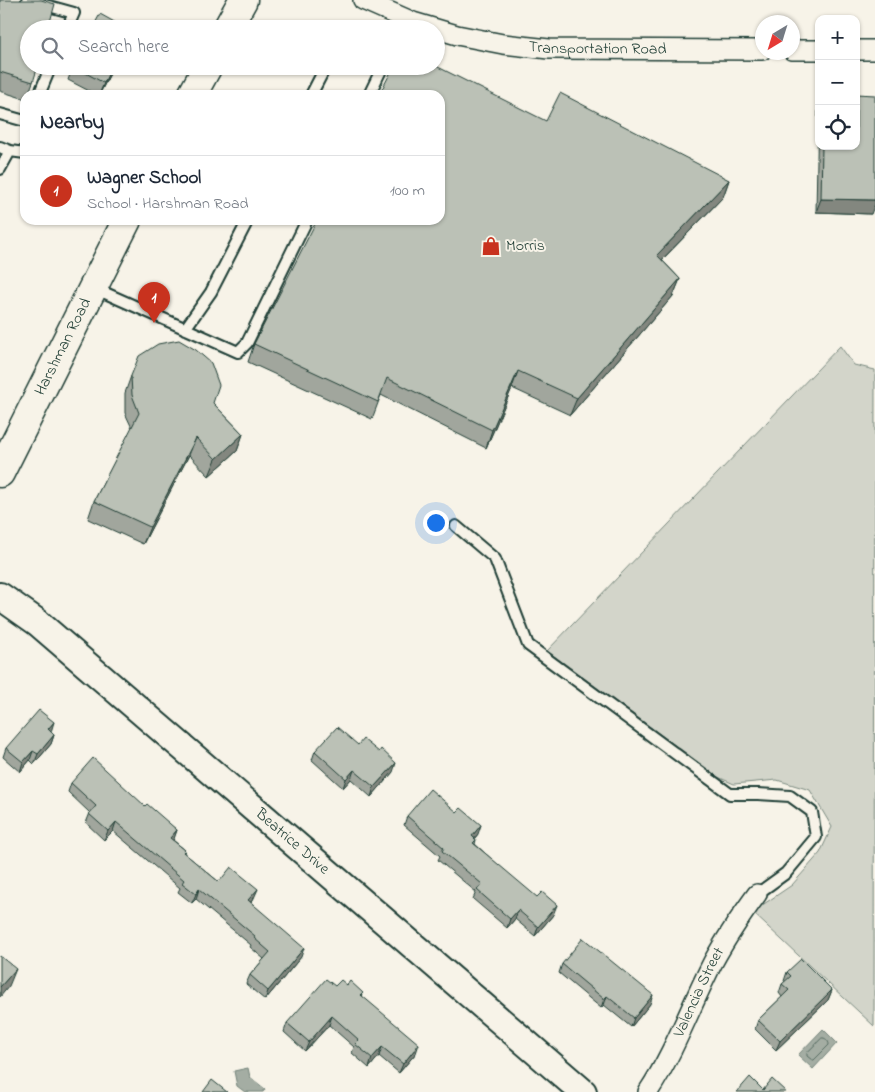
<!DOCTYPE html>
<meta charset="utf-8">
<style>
:root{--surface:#fff;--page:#f6f6f7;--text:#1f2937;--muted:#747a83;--line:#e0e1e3;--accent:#c8321e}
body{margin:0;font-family:"Indie Flower",sans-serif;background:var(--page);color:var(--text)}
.controls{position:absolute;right:15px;top:15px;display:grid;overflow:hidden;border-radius:10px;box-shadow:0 1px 4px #0004}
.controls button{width:45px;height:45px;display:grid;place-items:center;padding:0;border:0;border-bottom:1px solid var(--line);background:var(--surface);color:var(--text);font:25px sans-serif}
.compass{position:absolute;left:755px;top:15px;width:45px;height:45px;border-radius:50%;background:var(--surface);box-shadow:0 1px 4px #0004;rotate:218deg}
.you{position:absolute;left:435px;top:522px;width:18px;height:18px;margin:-12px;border:4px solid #fff;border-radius:50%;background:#1a73e8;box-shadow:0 0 0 8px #1a73e833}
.badge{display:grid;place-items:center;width:32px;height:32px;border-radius:50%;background:var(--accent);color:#fff;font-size:16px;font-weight:700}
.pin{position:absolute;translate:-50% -41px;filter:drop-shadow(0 1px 2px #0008)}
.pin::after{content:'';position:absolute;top:26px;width:18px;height:15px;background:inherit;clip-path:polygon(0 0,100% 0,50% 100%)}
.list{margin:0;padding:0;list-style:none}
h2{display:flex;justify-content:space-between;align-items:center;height:65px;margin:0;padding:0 20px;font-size:21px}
h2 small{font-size:16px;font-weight:400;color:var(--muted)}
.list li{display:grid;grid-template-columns:32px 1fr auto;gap:15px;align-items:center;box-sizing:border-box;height:70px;padding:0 20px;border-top:1px solid var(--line)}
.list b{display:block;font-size:19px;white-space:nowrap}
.list p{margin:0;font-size:16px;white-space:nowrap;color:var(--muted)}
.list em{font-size:16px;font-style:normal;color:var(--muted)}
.icon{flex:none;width:28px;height:28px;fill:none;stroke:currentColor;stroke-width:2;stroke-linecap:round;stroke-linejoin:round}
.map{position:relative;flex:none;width:875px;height:1092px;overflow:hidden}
.search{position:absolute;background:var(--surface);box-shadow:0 1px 4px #0004;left:20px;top:20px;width:425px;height:55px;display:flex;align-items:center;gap:12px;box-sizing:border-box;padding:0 18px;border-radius:28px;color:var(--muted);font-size:19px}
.panel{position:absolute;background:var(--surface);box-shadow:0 1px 4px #0004;left:20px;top:90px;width:425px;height:135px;border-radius:15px}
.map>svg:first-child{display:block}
</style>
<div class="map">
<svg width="875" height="1092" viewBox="0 0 875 1092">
<rect width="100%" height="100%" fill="#f7f3e8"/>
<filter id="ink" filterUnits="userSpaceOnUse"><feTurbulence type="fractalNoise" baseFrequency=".02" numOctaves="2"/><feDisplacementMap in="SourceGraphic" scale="10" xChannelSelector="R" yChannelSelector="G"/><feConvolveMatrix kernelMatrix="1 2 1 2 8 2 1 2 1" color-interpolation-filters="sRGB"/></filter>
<g filter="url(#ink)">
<path fill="#d3d5ca" stroke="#79897f" d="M840,346L854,365L875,370L874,1026L752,912L792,885L820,853L832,827L810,790L777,780L734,784L718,777L547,651Z"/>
<path fill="#a4ada3" stroke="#6f8077" d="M823,1029L837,1043L813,1069L798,1055Z
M248,1068L250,1077L265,1089L263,1092H245L237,1086L234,1071Z"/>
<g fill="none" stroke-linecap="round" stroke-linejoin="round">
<path stroke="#546a60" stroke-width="1" d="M822,1038C825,1037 829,1041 829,1045L814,1060H812L807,1056V1053Z"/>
<g stroke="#1f3d34" stroke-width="14">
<path id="lane" d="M27,0L74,13L67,29
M39,95L51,66
M311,95L326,66
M369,95L383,66
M0,114L25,121
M0,147L10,151L25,153
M0,169L10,151
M94,288L238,352L247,343L307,220
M185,329L211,292L248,220
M456,526L495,559L528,645L730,794H758L790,796L812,812L816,837L786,873L757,894"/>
</g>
<g stroke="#1f3d34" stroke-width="22">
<g id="street">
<path id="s1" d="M363,0L413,22L457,35L503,44L549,49L762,50"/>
<path d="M792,50H819"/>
<path d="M856,50H875"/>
<path id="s2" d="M648,1092C675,1051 691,1005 713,962C726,938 741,916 757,894"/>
</g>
</g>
<g stroke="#1f3d34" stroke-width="30">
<g id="secondary">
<path id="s3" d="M0,596L37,622L583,1092"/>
</g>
</g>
<g stroke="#1f3d34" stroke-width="31">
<g id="primary">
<path d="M227,29L243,0"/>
<path d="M192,95L208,66"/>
<path id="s4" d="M0,473L127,220"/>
</g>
</g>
<use href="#lane" stroke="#f7f3e8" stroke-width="10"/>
<use href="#street" stroke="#f7f3e8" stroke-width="19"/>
<use href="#secondary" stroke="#f7f3e8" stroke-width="26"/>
<use href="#primary" stroke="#f7f3e8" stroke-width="28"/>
</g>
<path fill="#a1a69d" stroke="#1f3d34" d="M0,0L33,82L28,95H25V99L0,91Z
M73,66H114L99,95H97L68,80Z
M819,105V146H856L871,214L816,212L818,107Z
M546,121L729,180L723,197L662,260L680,279L673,296L570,415L512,388L486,448L381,395L372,419L248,362L254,344Z
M131,376L213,403L243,434L237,451L209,476L189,455L143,544L88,519L94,501L132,428L125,413V393Z
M51,732L54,735L51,744L34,764L30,760L20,772L3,757L6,748Z
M358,745L393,772L371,797L351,779L343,788L312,760L315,751Z
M71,783L145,806L177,830L173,840L185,850L184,853L219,882L254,898L251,902L301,957L265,1000L246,984L250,975L264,959L250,947L251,945L196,899L192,903L178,892L180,888L113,831L104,840L86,823L90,813L68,792Z
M407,816L478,834L475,838L476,840L475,844L553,915L535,936L515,919L507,928L473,899L476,892L438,860L440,856L404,825Z
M562,964L650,1004L631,1027L604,1005L601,1008L559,973Z
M787,972L832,990L828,1000L776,1050L755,1029L758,1020L782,997L779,993L782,984L785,982L784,981Z
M347,985L362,996L416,1053L399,1073L379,1056L369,1068L352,1053L354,1047L329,1025L305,1051L284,1032L287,1023L335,986Z"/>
<path fill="#83877f" stroke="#1f3d34" d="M112,66H114L99,95L104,83Z
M729,180L723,197L650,272L657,255Z
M821,199L875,200V204L871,214L816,212Z
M680,279L673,296L570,415L577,398Z
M518,371L512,388L486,448L492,430Z
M243,434L237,451L209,476L216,459Z
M196,438L189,455L143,544L150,527Z
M54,722L51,732L48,729Z
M54,735L51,744L34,764L38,754Z
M33,751L30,760L20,772L23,762Z
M396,763L393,772L371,797L374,787Z
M354,770L351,779L343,788L346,779Z
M116,822L113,831L104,840L108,831Z
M481,825L478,834L469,845L472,836Z
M177,830L174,839L167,847L170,838Z
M199,889L196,899L192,903L196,894Z
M258,889L254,898L245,909L248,900Z
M557,905L553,915L535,936L538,927Z
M518,910L515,919L507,928L510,919Z
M304,948L301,957L265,1000L268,991Z
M16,969L9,986L0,997V987Z
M832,990L828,1000L776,1050L780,1041Z
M653,995L650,1004L631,1027L634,1018Z
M607,996L604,1005L601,1008L604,999Z
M332,1016L329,1025L305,1051L309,1042Z
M419,1044L416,1053L399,1073L403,1064Z
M382,1047L379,1056L369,1068L372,1058Z"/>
<path fill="#bbc1b6" stroke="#1f3d34" d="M0,0H41L55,4L48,29H29V66H38L33,82L0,72Z
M100,14L127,29H92Z
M73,66H112L104,83Z
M394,66H436L546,121L560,93L729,180L657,255L680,279L577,398L518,371L492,430L387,378L378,402L254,344L317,220H440V95H379Z
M856,94L875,95V200L821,199L822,146H856Z
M179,340L196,350L211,363L219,385L213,403L243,434L216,459L196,438L150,527L94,501L139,413L132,395L131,376L139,356L158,344Z
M39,710L54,722L48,729L54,735L38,754L33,751L23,762L6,748Z
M337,727L358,745L363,739L379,752L381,749L396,763L374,787L354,770L346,779L315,751Z
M93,758L145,806L147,804L177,830L170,838L185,850L183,852L219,882L231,867L258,889L248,900L304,948L268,991L250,975L270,952L254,938L255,936L199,889L196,894L182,883L184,880L116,822L108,831L89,814L96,806L71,783Z
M430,789L457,812L461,808L481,825L472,836L476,840L473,843L537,897L542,892L557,905L538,927L518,910L510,919L477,890L482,884L442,851L444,848L407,816Z
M583,938L653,995L634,1018L607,996L604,999L562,964Z
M0,956L16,969L0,987Z
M801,959L832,990L780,1041L758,1020L789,990L782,984L791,976L787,972Z
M326,979L335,986L341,980L347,985L350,981L363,993L361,995L419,1044L403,1064L382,1047L372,1058L355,1044L359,1040L332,1016L309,1042L287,1023Z
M750,1077L763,1090L772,1079L786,1092H737Z
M212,1080L227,1092H203Z"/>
</g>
<defs>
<g id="shop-bare" transform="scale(1.5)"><path d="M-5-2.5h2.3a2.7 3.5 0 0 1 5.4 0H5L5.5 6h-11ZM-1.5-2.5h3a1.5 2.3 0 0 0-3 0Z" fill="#c8321e" stroke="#f7f3e8" stroke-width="2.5" paint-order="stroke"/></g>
</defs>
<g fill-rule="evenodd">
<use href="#shop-bare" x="491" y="246"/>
</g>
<g text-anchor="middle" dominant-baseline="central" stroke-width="4" stroke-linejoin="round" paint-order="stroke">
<g font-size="16" fill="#1f3d34" stroke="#f7f3e8">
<text stroke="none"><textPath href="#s1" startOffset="242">Transportation Road</textPath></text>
<text stroke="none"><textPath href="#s4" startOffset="141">Harshman Road</textPath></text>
<text stroke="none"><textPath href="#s3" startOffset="382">Beatrice Drive</textPath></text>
<text stroke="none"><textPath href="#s2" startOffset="112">Valencia Street</textPath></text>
</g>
<g font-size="16" fill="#1f3d34" stroke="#f7f3e8" text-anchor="start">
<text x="506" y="246">Morris</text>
</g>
</g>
</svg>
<div class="controls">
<button>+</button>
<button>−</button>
<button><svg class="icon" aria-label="locate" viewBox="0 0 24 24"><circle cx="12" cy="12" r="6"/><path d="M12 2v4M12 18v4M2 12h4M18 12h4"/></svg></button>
</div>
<svg class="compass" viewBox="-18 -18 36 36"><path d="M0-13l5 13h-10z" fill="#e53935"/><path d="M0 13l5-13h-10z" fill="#747a83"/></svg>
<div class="you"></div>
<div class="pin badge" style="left:154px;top:323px">1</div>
<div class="search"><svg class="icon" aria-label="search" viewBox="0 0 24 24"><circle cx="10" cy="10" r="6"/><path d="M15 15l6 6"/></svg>Search here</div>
<section class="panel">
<h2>Nearby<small></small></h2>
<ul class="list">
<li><span class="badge">1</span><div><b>Wagner School</b><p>School · Harshman Road</p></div><em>100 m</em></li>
</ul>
</section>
</div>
